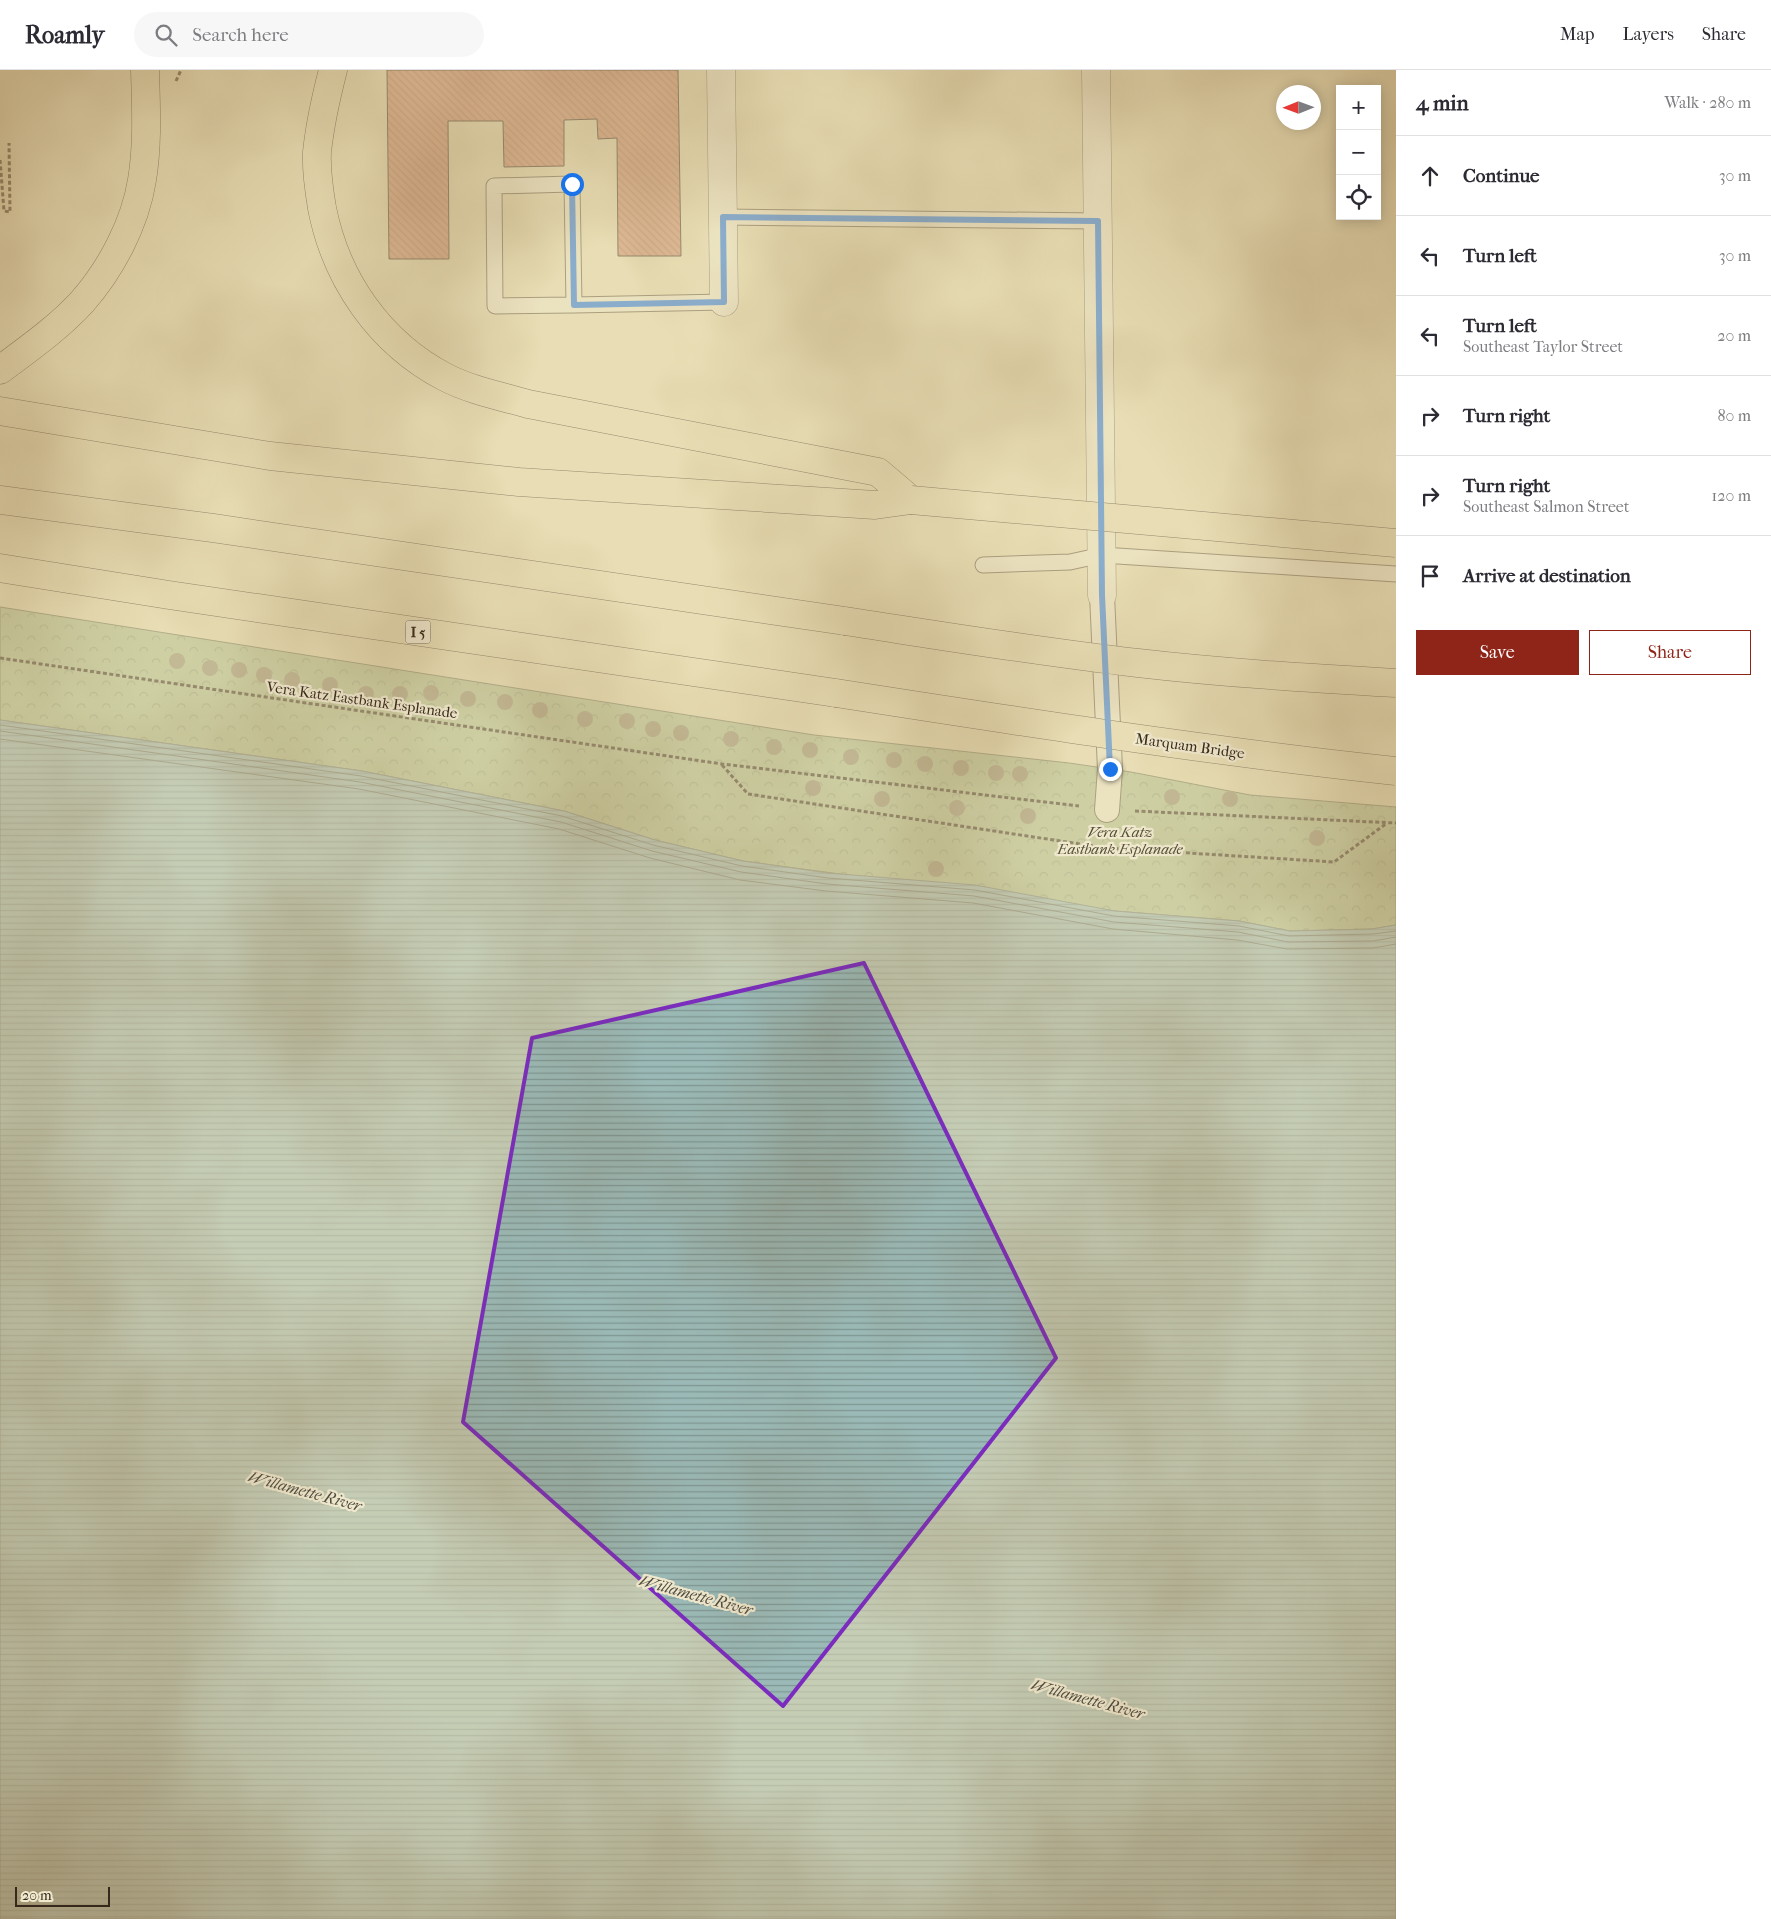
<!DOCTYPE html>
<meta charset="utf-8">
<style>
:root{--surface:#fff;--page:#f7f7f7;--text:#2b2b33;--muted:#7c7c81;--line:#e1e1e2;--accent:#8f2418}
body{margin:0;font-family:"IM FELL French Canon",serif;background:var(--page);color:var(--text)}
.controls{position:absolute;right:15px;top:15px;display:grid;overflow:hidden;border-radius:0px;box-shadow:0 2px 12px #0003}
.controls button{width:45px;height:45px;display:grid;place-items:center;padding:0;border:0;border-bottom:1px solid var(--line);background:var(--surface);color:var(--text);font:25px sans-serif}
.compass{position:absolute;left:1276px;top:15px;width:45px;height:45px;border-radius:50%;background:var(--surface);box-shadow:0 2px 12px #0003;rotate:269deg}
.scale{position:absolute;left:15px;bottom:12px;width:95px;box-sizing:border-box;padding-left:5px;border:2px solid #36291b;border-top:0;font-size:14px;line-height:18px;white-space:nowrap;color:#36291b;-webkit-text-stroke:4px #f0e9ce;paint-order:stroke}
.stop{position:absolute;width:15px;height:15px;margin:-11px;border:4px solid #1a73e8;border-radius:50%;background:#fff}
.stop.end{background:#1a73e8;border-color:#fff;box-shadow:0 1px 5px #0008}
.list{margin:0;padding:0;list-style:none}
h2{display:flex;justify-content:space-between;align-items:center;height:65px;margin:0;padding:0 20px;font-size:21px}
h2 small{font-size:16px;font-weight:400;color:var(--muted)}
.list li{display:grid;grid-template-columns:32px 1fr auto;gap:15px;align-items:center;box-sizing:border-box;height:80px;padding:0 20px;border-top:1px solid var(--line)}
.list b{display:block;font-size:19px;white-space:nowrap}
.list p{margin:0;font-size:16px;white-space:nowrap;color:var(--muted)}
.list em{font-size:16px;font-style:normal;color:var(--muted)}
.actions{display:flex;gap:10px;padding:15px 20px}
.actions a{flex:1;padding:11px 0;border:1px solid var(--accent);border-radius:0px;text-align:center;font-size:18px;color:var(--accent)}
.actions .main{background:var(--accent);color:#fff}
.icon{flex:none;width:28px;height:28px;fill:none;stroke:currentColor;stroke-width:2;stroke-linecap:round;stroke-linejoin:round}
.map{position:relative;flex:none;width:1396px;height:1849px;overflow:hidden}
header{display:flex;align-items:center;gap:30px;box-sizing:border-box;height:70px;padding:0 25px;background:var(--surface);border-bottom:1px solid var(--line)}
header strong{font-size:24px}
nav{display:flex;gap:28px;margin-inline-start:auto;font-size:18px}
.search{width:350px;height:45px;background:var(--page);display:flex;align-items:center;gap:12px;box-sizing:border-box;padding:0 18px;border-radius:28px;color:var(--muted);font-size:19px}
main{display:flex}
aside{flex:1;background:var(--surface)}
.map>svg:first-child{display:block}
</style>
<header>
<strong>Roamly</strong>
<div class="search"><svg class="icon" aria-label="search" viewBox="0 0 24 24"><circle cx="10" cy="10" r="6"/><path d="M15 15l6 6"/></svg>Search here</div>
<nav><a>Map</a><a>Layers</a><a>Share</a></nav>
</header>
<main>
<div class="map">
<svg width="1396" height="1849" viewBox="0 0 1396 1849">
<defs>
<pattern id="park-crowns" width="20" height="18" patternUnits="userSpaceOnUse" patternTransform="scale(1.25)"><rect width="20" height="18" fill="#b0c291"/><path d="M2 6a3 3 0 1 1 6 0M12 15a3 3 0 1 1 6 0" fill="none" stroke="#909e76"/></pattern>
<pattern id="water-rules" width="6" height="5" patternUnits="userSpaceOnUse" patternTransform="scale(1.25)"><rect width="6" height="5" fill="#9bbab7"/><path d="M0 2.5h6" fill="none" stroke="#7f9794"/></pattern>
<pattern id="building-back-hatch" width="6" height="6" patternUnits="userSpaceOnUse" patternTransform="scale(1.25)"><rect width="6" height="6" fill="#d58f70"/><path d="M-1 5l2 2M0 0l6 6M5-1l2 2" fill="none" stroke="#ae755b"/></pattern>
</defs>
<rect width="100%" height="100%" fill="#e8ddb4"/>
<filter id="stains"><feTurbulence type="fractalNoise" baseFrequency=".004" numOctaves="4"/><feColorMatrix values="0 0 0 0 .2 0 0 0 0 .09 0 0 0 0 .02 0 0 0 .5 -.17"/></filter>
<radialGradient id="worn" r=".72"><stop offset=".6" stop-color="#630" stop-opacity="0"/><stop offset="1" stop-color="#630" stop-opacity=".3"/></radialGradient>
<path fill="url(#park-crowns)" stroke="#737656" d="M0,537L814,665L1069,693L1131,702L1250,725L1396,737V855L1372,859L1290,861L1239,851L1115,841L743,791L655,770L564,741L362,701L0,650Z"/>
<path fill="url(#water-rules)" stroke="#738079" d="M0,650L362,701L564,741L655,770L743,791L828,803L975,815L1115,841L1239,851L1290,861L1372,859L1396,855V1849H0Z"/>
<g fill="none" stroke-linecap="round" stroke-linejoin="round">
<path stroke="#687269" stroke-width="1" d="M0,655L361,706L562,746L653,775L742,796L828,808L975,820L1114,846L1239,856L1289,866L1373,864L1396,861
M0,661L360,712L561,752L652,781L741,802L827,814L974,826L1114,852L1238,862L1288,872L1373,871L1396,867
M0,669L359,719L559,759L650,788L740,810L826,821L973,833L1113,859L1237,870L1287,879L1373,878L1396,874"/>
</g>
<path fill="url(#building-back-hatch)" stroke="#36291b" d="M387,0H678L681,186H618L617,68L598,69L597,49L564,50V96L504,97L503,51H448L449,189H389Z"/>
<g fill="none" stroke-linecap="round" stroke-linejoin="round">
<g stroke="#625641" stroke-width="17">
<path id="service" d="M723,147L1098,151
M574,235L495,236L494,116L572,114L574,235L724,232
M983,495L1070,492L1102,485L1396,504"/>
</g>
<g stroke="#625641" stroke-width="26">
<path id="pedestrian" d="M1102,525L1110,699L1107,740"/>
</g>
<g stroke="#625641" stroke-width="29">
<path id="minor" d="M721,0L724,232
M1096,0L1102,525"/>
</g>
<g stroke="#36291b" stroke-width="29">
<path id="primary" d="M0,300C28,279 58,258 82,232C111,199 135,154 142,110C148,74 146,36 145,0"/>
</g>
<g stroke="#36291b" stroke-width="29">
<path id="motorway" d="M333,0C326,27 320,54 317,82C316,100 319,120 322,138C336,210 380,273 445,307C470,320 500,326 528,334L878,402L911,430
M0,341L270,386L519,412L875,435L911,430
M0,430L213,458L845,551
M0,498L169,525L836,623"/>
</g>
<path stroke="#36291b" stroke-width="3" stroke-dasharray="4 2.5" stroke-linecap="butt" d="M176,11L181,0
M0,90L4,141L10,142L9,73
M0,588L722,694L1079,736
M722,695L748,724L1107,778L1334,792L1387,753
M1135,741L1396,753"/>
<use href="#service" stroke="#f0e9ce" stroke-width="15"/>
<use href="#pedestrian" stroke="#f0e9ce" stroke-width="24"/>
<use href="#minor" stroke="#f0e9ce" stroke-width="28"/>
<use href="#primary" stroke="#e8ddb4" stroke-width="28"/>
<use href="#motorway" stroke="#e8ddb4" stroke-width="28"/>
<g stroke="#36291b" stroke-width="29" stroke-linecap="butt">
<path id="motorway-bridge" d="M911,430L1396,473
M845,551C943,566 1040,582 1138,593C1224,603 1310,608 1396,613
M836,623C1022,652 1208,681 1396,701"/>
</g>
<use href="#motorway-bridge" stroke="#e8ddb4" stroke-width="28"/>
</g>
<g fill="#978f70">
<circle cx="177" cy="591" r="8"/>
<circle cx="210" cy="598" r="8"/>
<circle cx="239" cy="600" r="8"/>
<circle cx="264" cy="605" r="8"/>
<circle cx="292" cy="610" r="8"/>
<circle cx="330" cy="615" r="8"/>
<circle cx="431" cy="623" r="8"/>
<circle cx="366" cy="624" r="8"/>
<circle cx="400" cy="624" r="8"/>
<circle cx="468" cy="629" r="8"/>
<circle cx="505" cy="632" r="8"/>
<circle cx="540" cy="640" r="8"/>
<circle cx="585" cy="649" r="8"/>
<circle cx="627" cy="651" r="8"/>
<circle cx="653" cy="659" r="8"/>
<circle cx="681" cy="663" r="8"/>
<circle cx="731" cy="669" r="8"/>
<circle cx="774" cy="677" r="8"/>
<circle cx="810" cy="680" r="8"/>
<circle cx="851" cy="687" r="8"/>
<circle cx="894" cy="690" r="8"/>
<circle cx="925" cy="694" r="8"/>
<circle cx="961" cy="698" r="8"/>
<circle cx="996" cy="703" r="8"/>
<circle cx="1020" cy="704" r="8"/>
<circle cx="813" cy="718" r="8"/>
<circle cx="1172" cy="727" r="8"/>
<circle cx="882" cy="729" r="8"/>
<circle cx="1230" cy="729" r="8"/>
<circle cx="957" cy="738" r="8"/>
<circle cx="1028" cy="746" r="8"/>
<circle cx="1317" cy="768" r="8"/>
<circle cx="936" cy="799" r="8"/>
</g>
<g fill="none" stroke-linecap="round" stroke-linejoin="round">
<path stroke="#1a73e8" stroke-width="6" d="M572,114L574,235L724,232L723,147L1098,151L1102,525L1110,699"/>
</g>
<path d="M0 0H1396V1849H0ZM864,893L1056,1288L783,1636L463,1352L532,968Z" fill="#e8ddb4" fill-opacity=".55" fill-rule="evenodd"/>
<path fill="none" stroke="#7b2cbf" stroke-width="4" stroke-linejoin="round" d="M864,893L1056,1288L783,1636L463,1352L532,968Z"/>
<g text-anchor="middle" dominant-baseline="central" stroke-width="4.5" stroke-linejoin="round" paint-order="stroke">
<rect fill="#f0e9ce" stroke="#6e6351" stroke-width="1" x="405.5" y="550.5" width="25" height="23" rx="4"/>
<g font-size="14" font-weight="bold" fill="#36291b">
<text x="418" y="562">I 5</text>
</g>
<g font-size="15" fill="#36291b" stroke="#f0e9ce">
<text transform="translate(362 630) rotate(8)">Vera Katz Eastbank Esplanade</text>
<text transform="translate(1190 676) rotate(8)">Marquam Bridge</text>
</g>
<g font-size="15" font-style="italic" fill="#544f38" stroke="#f0e9ce">
<text x="1120" y="762">Vera Katz<tspan x="1120" dy="17">Eastbank Esplanade</tspan></text>
</g>
<g font-size="16" font-style="italic" fill="#4f4d42" stroke="#f0e9ce">
<text transform="translate(305 1421) rotate(15)">Willamette River</text>
<text transform="translate(696 1525) rotate(15)">Willamette River</text>
<text transform="translate(1088 1629) rotate(15)">Willamette River</text>
</g>
</g>
<rect width="100%" height="100%" filter="url(#stains)"/>
<rect width="100%" height="100%" fill="url(#worn)"/>
</svg>
<div class="controls">
<button>+</button>
<button>−</button>
<button><svg class="icon" aria-label="locate" viewBox="0 0 24 24"><circle cx="12" cy="12" r="6"/><path d="M12 2v4M12 18v4M2 12h4M18 12h4"/></svg></button>
</div>
<svg class="compass" viewBox="-18 -18 36 36"><path d="M0-13l5 13h-10z" fill="#e53935"/><path d="M0 13l5-13h-10z" fill="#7c7c81"/></svg>
<div class="scale">20 m</div>
<div class="stop" style="left:572px;top:114px"></div>
<div class="stop end" style="left:1110px;top:699px"></div>
</div>
<aside>
<h2>4 min<small>Walk · 280 m</small></h2>
<ul class="list">
<li><svg class="icon" aria-label="ahead" viewBox="0 0 24 24"><path d="M12 20V5M6 11l6-6 6 6"/></svg><div><b>Continue</b></div><em>30 m</em></li>
<li><svg class="icon" aria-label="left" viewBox="0 0 24 24"><path d="M17 20v-9H6M10 6l-5 5 5 5"/></svg><div><b>Turn left</b></div><em>30 m</em></li>
<li><svg class="icon" aria-label="left" viewBox="0 0 24 24"><path d="M17 20v-9H6M10 6l-5 5 5 5"/></svg><div><b>Turn left</b><p>Southeast Taylor Street</p></div><em>20 m</em></li>
<li><svg class="icon" aria-label="right" viewBox="0 0 24 24"><path d="M7 20v-9h11M14 6l5 5-5 5"/></svg><div><b>Turn right</b></div><em>80 m</em></li>
<li><svg class="icon" aria-label="right" viewBox="0 0 24 24"><path d="M7 20v-9h11M14 6l5 5-5 5"/></svg><div><b>Turn right</b><p>Southeast Salmon Street</p></div><em>120 m</em></li>
<li><svg class="icon" aria-label="arrive" viewBox="0 0 24 24"><path d="M6 21V4h12l-3 4 3 4H6"/></svg><div><b>Arrive at destination</b></div></li>
</ul>
<div class="actions"><a class="main">Save</a><a>Share</a></div>
</aside>
</main>
